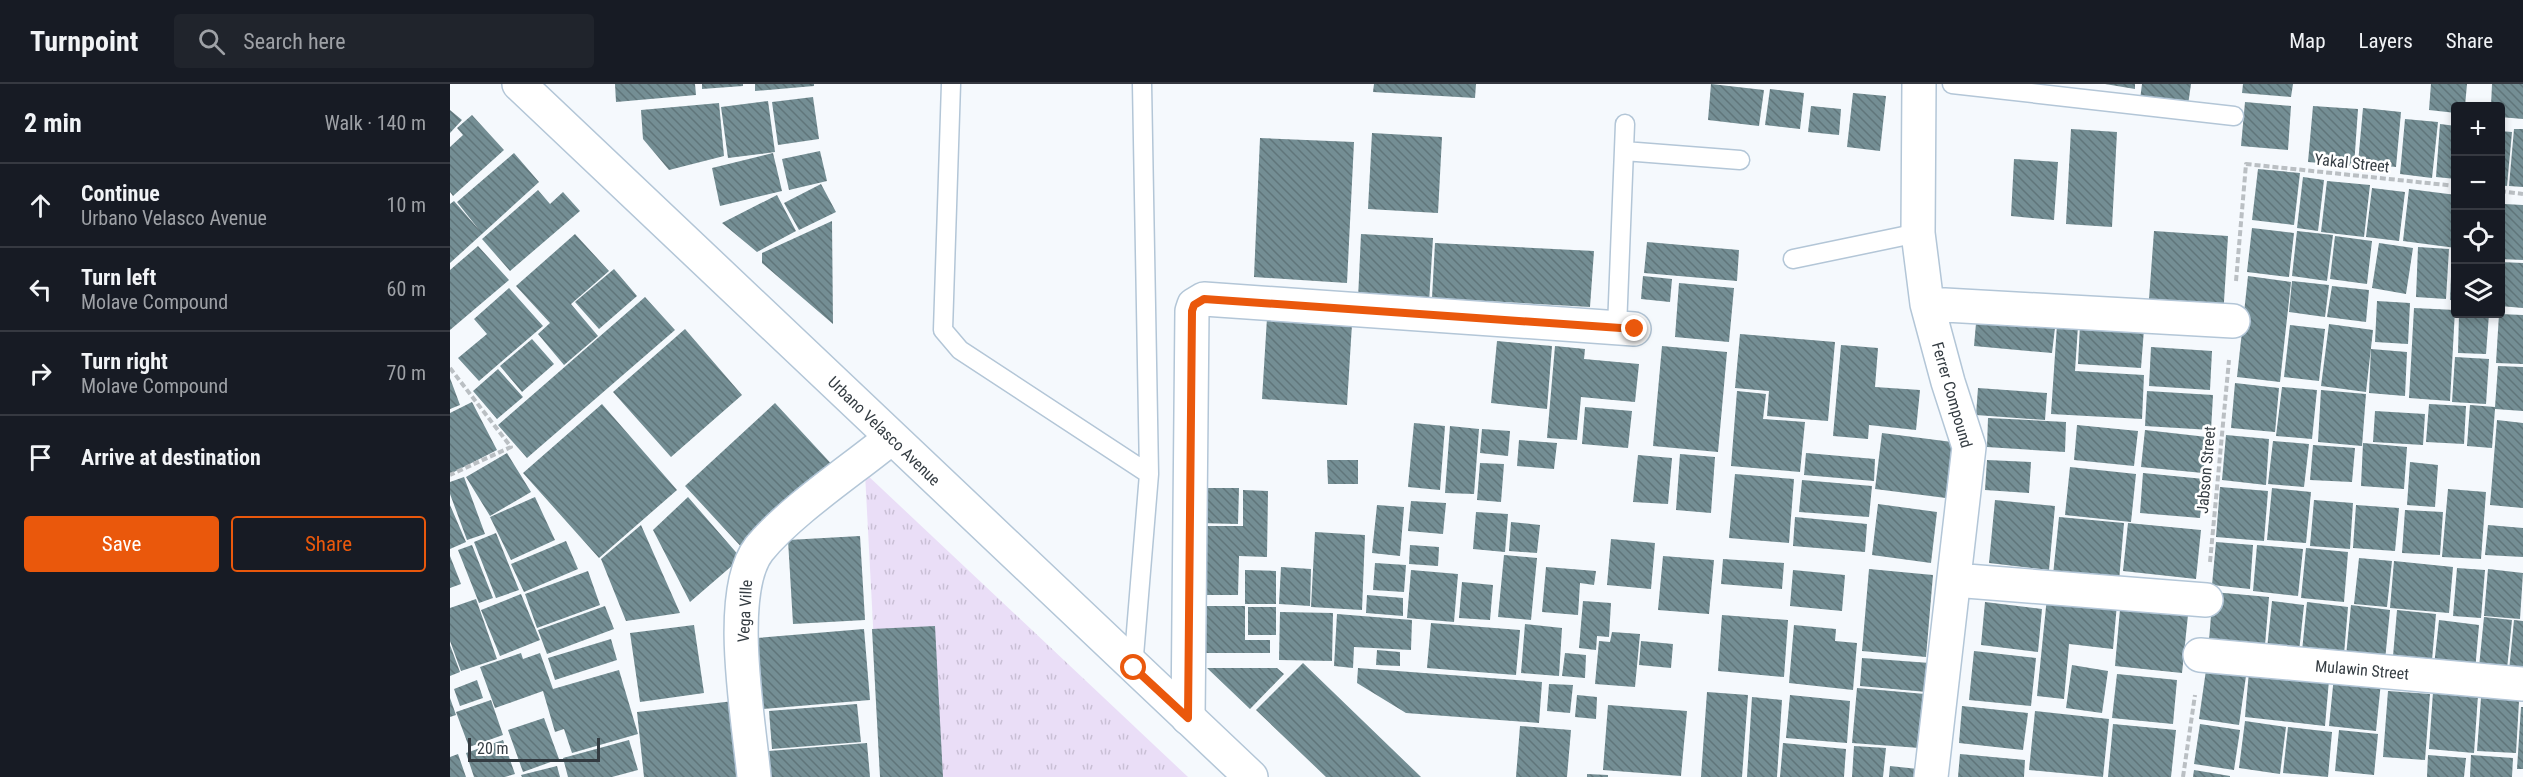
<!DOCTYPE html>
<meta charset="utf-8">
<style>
:root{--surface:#171b24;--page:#20242c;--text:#f1f3f6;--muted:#9ea1a6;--line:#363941;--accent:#ea580c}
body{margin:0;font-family:"Roboto Condensed",sans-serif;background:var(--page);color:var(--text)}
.controls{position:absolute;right:18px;top:18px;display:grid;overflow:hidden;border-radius:6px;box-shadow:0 3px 9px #0003}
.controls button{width:54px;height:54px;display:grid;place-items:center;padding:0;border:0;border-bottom:2px solid var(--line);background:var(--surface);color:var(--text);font:30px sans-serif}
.scale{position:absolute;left:18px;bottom:15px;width:132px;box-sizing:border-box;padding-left:6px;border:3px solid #343c42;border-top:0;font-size:16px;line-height:21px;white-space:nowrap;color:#343c42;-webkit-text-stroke:4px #fff;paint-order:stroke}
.stop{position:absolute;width:18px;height:18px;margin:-14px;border:4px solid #ea580c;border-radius:50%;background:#fff}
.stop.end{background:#ea580c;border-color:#fff;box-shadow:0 2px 6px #0008}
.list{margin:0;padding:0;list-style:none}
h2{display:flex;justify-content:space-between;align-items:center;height:78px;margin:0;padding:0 24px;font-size:26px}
h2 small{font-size:20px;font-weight:400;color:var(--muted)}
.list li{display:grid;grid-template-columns:39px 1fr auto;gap:18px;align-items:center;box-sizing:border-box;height:84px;padding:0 24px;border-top:2px solid var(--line)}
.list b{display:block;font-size:22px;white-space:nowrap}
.list p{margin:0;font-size:20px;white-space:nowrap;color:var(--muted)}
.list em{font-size:20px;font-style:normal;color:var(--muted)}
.actions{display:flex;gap:12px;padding:18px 24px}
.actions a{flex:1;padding:14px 0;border:2px solid var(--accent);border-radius:6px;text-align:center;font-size:21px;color:var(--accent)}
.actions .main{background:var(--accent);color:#fff}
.icon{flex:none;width:33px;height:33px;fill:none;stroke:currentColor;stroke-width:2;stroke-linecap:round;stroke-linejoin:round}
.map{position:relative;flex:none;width:2073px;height:693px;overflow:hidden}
header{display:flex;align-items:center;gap:36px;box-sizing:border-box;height:84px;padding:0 30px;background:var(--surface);border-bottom:2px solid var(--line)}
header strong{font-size:28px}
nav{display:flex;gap:33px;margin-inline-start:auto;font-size:21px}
.search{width:420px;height:54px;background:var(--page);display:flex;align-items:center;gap:15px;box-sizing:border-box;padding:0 21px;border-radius:6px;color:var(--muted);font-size:22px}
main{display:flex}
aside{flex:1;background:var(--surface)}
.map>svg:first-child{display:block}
</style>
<header>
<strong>Turnpoint</strong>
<div class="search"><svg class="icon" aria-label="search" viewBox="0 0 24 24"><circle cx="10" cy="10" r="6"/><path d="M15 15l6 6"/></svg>Search here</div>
<nav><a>Map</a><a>Layers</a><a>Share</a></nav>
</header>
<main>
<aside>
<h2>2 min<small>Walk · 140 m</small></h2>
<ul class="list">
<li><svg class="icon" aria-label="ahead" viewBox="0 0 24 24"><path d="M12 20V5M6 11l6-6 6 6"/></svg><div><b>Continue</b><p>Urbano Velasco Avenue</p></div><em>10 m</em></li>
<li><svg class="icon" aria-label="left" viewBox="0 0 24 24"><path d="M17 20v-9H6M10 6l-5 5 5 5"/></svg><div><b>Turn left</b><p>Molave Compound</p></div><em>60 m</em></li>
<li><svg class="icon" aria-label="right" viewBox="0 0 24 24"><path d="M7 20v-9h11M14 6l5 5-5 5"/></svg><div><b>Turn right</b><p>Molave Compound</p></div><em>70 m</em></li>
<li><svg class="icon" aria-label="arrive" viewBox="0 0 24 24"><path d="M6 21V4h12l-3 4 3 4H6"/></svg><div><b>Arrive at destination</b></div></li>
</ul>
<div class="actions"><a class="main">Save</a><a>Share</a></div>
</aside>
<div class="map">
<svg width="2073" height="693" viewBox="0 0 2073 693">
<defs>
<pattern id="grass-tufts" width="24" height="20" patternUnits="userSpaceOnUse" patternTransform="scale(1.5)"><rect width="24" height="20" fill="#eadef7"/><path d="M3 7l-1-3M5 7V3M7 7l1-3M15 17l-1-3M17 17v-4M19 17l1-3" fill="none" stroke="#c9bfd5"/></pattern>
<pattern id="building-back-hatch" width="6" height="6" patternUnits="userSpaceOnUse" patternTransform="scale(1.5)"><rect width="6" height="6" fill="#748e94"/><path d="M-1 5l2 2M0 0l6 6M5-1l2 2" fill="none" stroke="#60757a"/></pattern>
</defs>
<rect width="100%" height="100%" fill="#f5f9fd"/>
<path fill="url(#grass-tufts)" d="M415,389L738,693H431Z"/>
<path fill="url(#building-back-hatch)" d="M165,0H245L246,11L166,18Z
M252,0H293V2L252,5Z
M305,0H364V2L305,7Z
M924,0H1026L1025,14L923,8Z
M1261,0L1314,6L1309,42L1258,36Z
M1655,0H1685V5Z
M1692,0H1741L1738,21L1690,16Z
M1793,0H1843L1841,13L1792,9Z
M1981,0H2017L2015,22H2006V29L1979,26Z
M2042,0H2073V35L2050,33V22H2041Z
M1320,5L1354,9L1350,45L1315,41Z
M1403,9L1436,12L1430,67L1397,63Z
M363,13L369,55L328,61L322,18Z
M318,17L325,68L278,74L271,23Z
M1795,18L1841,22L1838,66L1791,62Z
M269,19L274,72L219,86L193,55L191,26Z
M1361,22L1391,25L1389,51L1358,48Z
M1863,22L1908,25L1904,82L1858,78Z
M1913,24L1951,28L1946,83L1908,79Z
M0,26L12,36L0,49Z
M22,31L54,66L3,112L0,108V63L13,51L7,44Z
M1955,35L1988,38L1982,94L1950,90Z
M1990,40L2006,42V95L1986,93Z
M1621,45L1667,48L1662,143L1616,140Z
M2064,45H2073V103L2059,102Z
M2050,47L2062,48L2057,102L2050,101Z
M922,49L992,53L988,129L918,125Z
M810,54L904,58L897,199L804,193Z
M370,67L377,97L339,106L332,75Z
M64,69L89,98L0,179V120L4,117L30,147L7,118Z
M323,69L332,107L270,122L262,84Z
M1564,75L1608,78L1604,136L1561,132Z
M1808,85L1850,89L1844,141L1802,136Z
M1853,93L1874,96L1868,147L1847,144Z
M1877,97L1920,101L1914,153L1871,148Z
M371,100L386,128L349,146L334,119Z
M1922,104L1955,108L1949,157L1916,153Z
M1959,105L2006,111V164L1953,157Z
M88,106L100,120L113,108L130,127L60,187L32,155Z
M327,111L346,147L307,168L272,139Z
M2054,120L2073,121V176L2050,175Z
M382,137L383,240L312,179V169Z
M1802,144L1844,149L1839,193L1797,188Z
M1704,147L1778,152L1773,234L1698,229Z
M1847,147L1883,151L1877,197L1842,192Z
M125,150L159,187L121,220L148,252L114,281L88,250L100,239L66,202Z
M911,150L983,154L979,219L908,215Z
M1885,152L1922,157L1917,200L1880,195Z
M1197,158L1289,166L1287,197L1194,189Z
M985,159L1144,167L1140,223L982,214Z
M1929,159L1963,164L1956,210L1922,204Z
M28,162L59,196L0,246V186Z
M1968,163L1999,165L1996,215L1966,213Z
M2002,169H2006V216H2000Z
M2050,178L2073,179V224L2050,222Z
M164,185L187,212L149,245L125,218Z
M1193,192L1222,195L1220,218L1191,215Z
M1798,192L1841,198L1830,298L1787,293Z
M1842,197L1879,201L1875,233L1839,228Z
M1229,199L1284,204L1279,258L1225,253Z
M1882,202L1919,206L1916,238L1877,233Z
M59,204L93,242L29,297L8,274L37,250L24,235Z
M195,213L225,246L77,374L48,341Z
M1927,217L1960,219L1958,260L1925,258Z
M1964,224L2005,226L2000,317L1959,314Z
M1527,228L1606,235L1602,269L1524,262Z
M2009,230H2039L2036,270L2008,269Z
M2049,230L2073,231V280L2046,279Z
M817,234L902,240L897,321L812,315Z
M1879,240L1923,246L1916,308L1871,302Z
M1607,241L1628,242L1625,287L1694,291L1692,335L1601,330Z
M1630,241L1694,245L1691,284L1628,280Z
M1840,241L1875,245L1869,297L1834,293Z
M235,245L292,311L221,373L163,308Z
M1290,250L1385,258L1378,337L1317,332L1319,307L1285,304Z
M82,255L104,280L72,308L50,282Z
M1047,257L1102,262L1097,325L1041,319Z
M1391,261L1428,264L1425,303L1470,306L1466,346L1419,341L1418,355L1383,352Z
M1105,262L1135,265L1134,275L1189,280L1185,318L1131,313L1127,356L1097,354Z
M1212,262L1277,268L1268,368L1203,362Z
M1701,263L1762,267L1760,306L1699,302Z
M1921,265L1957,268L1955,312L1919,309Z
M2005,273L2039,275L2036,320L2002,318Z
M2048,282L2073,283V327L2045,325L2042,364L2017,362L2020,321L2045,323Z
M48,285L73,313L47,335L23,307Z
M0,294L10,321L0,325Z
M1785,299L1829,304L1825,348L1781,344Z
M1832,303L1867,306L1862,355L1826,352Z
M1528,304L1597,309L1595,336L1526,331Z
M1871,306L1916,310L1912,362L1868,358Z
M1287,307L1316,310L1313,335L1355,338L1350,388L1281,382Z
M1697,307L1763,311L1761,346L1695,342Z
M22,318L47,366L0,390V329Z
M325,319L387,386L296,468L235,402Z
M152,320L227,406L149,474L73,389Z
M1979,320L2016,322L2014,360L1976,358Z
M1135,323L1182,327L1178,364L1132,360Z
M1925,327L1975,330L1973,361L1923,358Z
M1538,334L1616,338L1615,368L1537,363Z
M2047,336L2073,339V424L2040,421Z
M964,339L995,342L990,406L958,403Z
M1627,341L1688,347L1684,382L1624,376Z
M1000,342L1029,345L1024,410L995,409Z
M1032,345L1060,347L1058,372L1030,369Z
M1695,346L1757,353L1753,389L1691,383Z
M1432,349L1502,358L1496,414L1425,405Z
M1776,351L1819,355L1816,401L1772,396Z
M1069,356L1107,359L1104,385L1067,382Z
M1823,357L1859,360L1854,403L1818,400Z
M1913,359L1957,363L1954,405L1911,402Z
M1863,361L1905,364L1902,398L1860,396Z
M57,369L81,408L40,432L16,393Z
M1356,369L1425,375L1424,397L1354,391Z
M1230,370L1265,373L1261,429L1226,426Z
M1188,371L1222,374L1218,420L1183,418Z
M877,376H908V400H878Z
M1537,376L1581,378L1579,409L1535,406Z
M1960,378L1988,381L1985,423L1957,421Z
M1030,379L1054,380L1051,418L1027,416Z
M1620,383L1686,390L1681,438L1615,431Z
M1693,389L1754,395L1750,434L1690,429Z
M1285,390L1344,395L1339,459L1279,454Z
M14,393L35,450L17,456L0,410V398Z
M1352,396L1422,402L1419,433L1349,428Z
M1770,403L1818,407L1814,457L1766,453Z
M750,404H789L788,440L749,439Z
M1822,404L1861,408L1856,459L1817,456Z
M1998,405L2036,408L2031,475L1992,473Z
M793,406L818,407L817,473L789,472L788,511H749L750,442H793Z
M85,413L105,456L61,476L40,433Z
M238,413L291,474L240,518L203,446Z
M1545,416L1605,422L1599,486L1539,479Z
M1864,416L1903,419L1900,465L1860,462Z
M961,417L996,419L993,450L958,447Z
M1428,420L1487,428L1481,479L1422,471Z
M0,421L16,458L0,465Z
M927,421L954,423L950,472L922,469Z
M1906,421L1949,424L1945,467L1903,464Z
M1955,426L1993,428L1990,471L1952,469Z
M1026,428L1058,430L1055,468L1023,465Z
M1345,433L1417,440L1415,468L1343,462Z
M1609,433L1674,439L1669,497L1603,491Z
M1061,438L1090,441L1087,469L1059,467Z
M1678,439L1751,446L1746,495L1673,487Z
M191,441L230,529L176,537L151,475Z
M2038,441L2073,444V473L2035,471Z
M865,448L915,451L912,526L861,523Z
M46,449L69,506L46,514L24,458Z
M410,452L415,536L343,540L338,456Z
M1161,455L1205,459L1201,505L1157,501Z
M116,457L128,485L74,508L61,480Z
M1766,458L1803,461L1800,505L1762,501Z
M22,461L43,514L29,519L8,466Z
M960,461L989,463L988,482L959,480Z
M1807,461L1853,465L1848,512L1803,507Z
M1856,464L1898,468L1894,518L1851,514Z
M1054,471L1087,474L1081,536L1048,533Z
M0,472L11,500L0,504Z
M1213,472L1264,476L1259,530L1208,526Z
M1909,474L1942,477L1937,523L1904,520Z
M1273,475L1334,479L1332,505L1271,500Z
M1944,477L2003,483L1999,529L1940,524Z
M925,479L956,481L954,508L923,506Z
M831,483L861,485L860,522L829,520Z
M1096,483L1146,487L1144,501L1130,499L1128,531L1092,528Z
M2007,484L2035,486L2031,534L2003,532Z
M1419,485L1483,491L1476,573L1412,567Z
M2038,485L2073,489L2070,535L2034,532Z
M795,486L826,487V520H795Z
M961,486L1008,490L1004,538L957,534Z
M1343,486L1395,491L1392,527L1340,522Z
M138,487L150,521L87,544L75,510Z
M1012,498L1043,501L1040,536L1009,534Z
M1763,508L1819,513L1815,561L1759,556Z
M71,510L90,556L50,572L31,526Z
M917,511L953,514V532L916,529Z
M1597,513L1667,520L1663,565L1619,560L1614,615L1587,612Z
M1671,514L1739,521L1732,589L1665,582Z
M26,515L47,575L11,587L0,557V524Z
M1133,517L1161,519L1159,553L1147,552L1146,566L1129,564Z
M1822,517L1854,521L1849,568L1817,565Z
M1535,518L1592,525L1588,568L1531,561Z
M1857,518L1898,523L1894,570L1852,567Z
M1901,521L1940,526L1935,576L1896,572Z
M155,522L164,545L97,570L88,546Z
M744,522H795V556H820V569H744Z
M798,523H826V551H798Z
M1947,526L1986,530L1982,576L1943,572Z
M830,528L883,529L882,577L829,576Z
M887,530L962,536L961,566L904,563L903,584L884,582Z
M1272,531L1338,536L1334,593L1268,587Z
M2034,533L2062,536L2057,585L2029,583Z
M1989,536L2029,541L2025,587L1984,582Z
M2064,536L2073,537V588L2059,587Z
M981,539L1070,546L1066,591L977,584Z
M1075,540L1112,544L1109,592L1071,589Z
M244,541L254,609L190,618L180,549Z
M1344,541L1386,545L1385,557L1407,559L1403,606L1339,599Z
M485,542L493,693H430L422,545Z
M414,545L420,616L313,625L307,554Z
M1162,548L1190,550L1185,603L1145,600L1149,557L1160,558Z
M161,555L167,576L105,596L98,574Z
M1191,557L1223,560L1221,584L1189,581Z
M0,561L10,588L0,592Z
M927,566L950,568V582L926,581Z
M1524,567L1586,574L1581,622L1519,616Z
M71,569L73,575L90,569L103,605L169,586L188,650L122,669L114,645L105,648L93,607L45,624L30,583Z
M1115,569L1136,571L1135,594L1112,592Z
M1412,574L1480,579L1477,608L1410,602Z
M853,579L971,693H876L806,626Z
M1757,579L1797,585L1789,641L1749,635Z
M1622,581L1658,587L1652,629L1616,624Z
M757,584H827L834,590L800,625Z
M908,584L1092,598L1089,639L956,629L907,599Z
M1799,587L1879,596L1875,642L1795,633Z
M1667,590L1727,596L1723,640L1662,634Z
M1884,592L1931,598L1926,647L1879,642Z
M27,596L33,614L10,622L4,605Z
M1099,600L1123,601L1120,629L1097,627Z
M1407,604L1475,610L1470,664L1402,659Z
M1938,607L1980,610L1975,676L1933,673Z
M1257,608L1298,611L1292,693H1251Z
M1983,608L2028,611L2024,669L1979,665Z
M1127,611L1147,613L1146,635L1125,633Z
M1340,611L1400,617L1397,659L1336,654Z
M1302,613L1332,616L1327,693H1297Z
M0,614L6,631L0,633Z
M2031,614L2069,617L2066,669L2027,667Z
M41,616L53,651L19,663L6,628Z
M284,617L293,693H194L187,628Z
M407,620L411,658L322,665L319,627Z
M1158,621L1237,627L1231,692L1153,686Z
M1512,622L1578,629L1573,666L1509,659Z
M2071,623H2073V685H2067Z
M1585,627L1659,635L1653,693L1579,686Z
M94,634L109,675L73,688L58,646Z
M1795,637L1836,643L1830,690L1789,684Z
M1663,640L1726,646L1721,693H1658Z
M1750,640L1790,646L1784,686L1744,680Z
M1070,642L1121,646L1117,693H1066Z
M1838,643L1882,648L1878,693L1833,689Z
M1889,646L1928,650L1924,691L1885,687Z
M53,656L65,690L55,693H24L16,669Z
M179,656L188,686L162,693H118L113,674Z
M417,659L420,693H321L319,667Z
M1333,659L1396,665L1394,693H1330Z
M1404,662L1436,664L1433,693H1402Z
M8,670L16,693H0V673Z
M1510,670L1575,676L1574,693H1508Z
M1978,671L2016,674L2014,693H1977Z
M2021,671L2063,674L2062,693H2020Z
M107,682L110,693H72L71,691Z
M1440,682L1468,685V693H1439Z
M1744,686L1780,692V693H1743Z
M1137,690L1158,691V693H1137Z"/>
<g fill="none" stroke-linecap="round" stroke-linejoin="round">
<g stroke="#b3c6d7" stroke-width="21">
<path id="service" d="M501,0L493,246L510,266L699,390
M1502,0L1784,32
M1174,67L1290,76
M1343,175L1468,149
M1167,244L1175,40
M683,584L699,390L692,0"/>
</g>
<g stroke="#b3c6d7" stroke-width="36">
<path id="minor" d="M1469,0L1468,149L1477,220L1498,298L1519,363L1481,693
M1477,220L1783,237
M1504,496L1756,516
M1750,571L2073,600
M738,634L742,227L744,221L754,215L1184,245
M304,693C299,637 275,509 309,465C340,427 402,386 441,354"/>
</g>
<g stroke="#b3c6d7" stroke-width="36">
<path id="secondary" d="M69,0L801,693"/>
</g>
<path stroke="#babfc3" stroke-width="4" stroke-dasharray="6 3" stroke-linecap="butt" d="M2050,107L2073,110
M1786,197L1796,80L2006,102
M0,284L61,363L0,391
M1760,478L1779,276
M1733,693L1745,611"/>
<use href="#service" stroke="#fff" stroke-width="18"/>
<use href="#minor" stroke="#fff" stroke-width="33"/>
<use href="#secondary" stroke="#fff" stroke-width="33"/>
</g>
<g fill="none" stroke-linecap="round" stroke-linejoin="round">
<path stroke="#ea580c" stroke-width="8" d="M684,584L738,634L742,227L744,221L754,215L1185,245"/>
</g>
<g text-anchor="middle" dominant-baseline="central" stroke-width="5" stroke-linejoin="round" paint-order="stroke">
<g font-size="16" fill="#343c42" stroke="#fff">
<text transform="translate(1902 79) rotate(6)">Yakal Street</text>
<text transform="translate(1502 311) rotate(74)">Ferrer Compound</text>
<text transform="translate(434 347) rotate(44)">Urbano Velasco Avenue</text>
<text transform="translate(1756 386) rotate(-85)">Jabson Street</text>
<text transform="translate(295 527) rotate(-87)">Vega Ville</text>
<text transform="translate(1912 586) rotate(5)">Mulawin Street</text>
</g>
</g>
</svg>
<div class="controls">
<button>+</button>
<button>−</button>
<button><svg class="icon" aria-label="locate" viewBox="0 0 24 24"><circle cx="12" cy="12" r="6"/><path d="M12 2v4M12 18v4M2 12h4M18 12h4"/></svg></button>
<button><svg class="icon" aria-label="layers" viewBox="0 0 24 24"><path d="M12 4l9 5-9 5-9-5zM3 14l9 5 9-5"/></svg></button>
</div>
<div class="scale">20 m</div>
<div class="stop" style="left:684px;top:584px"></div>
<div class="stop end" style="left:1185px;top:245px"></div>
</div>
</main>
